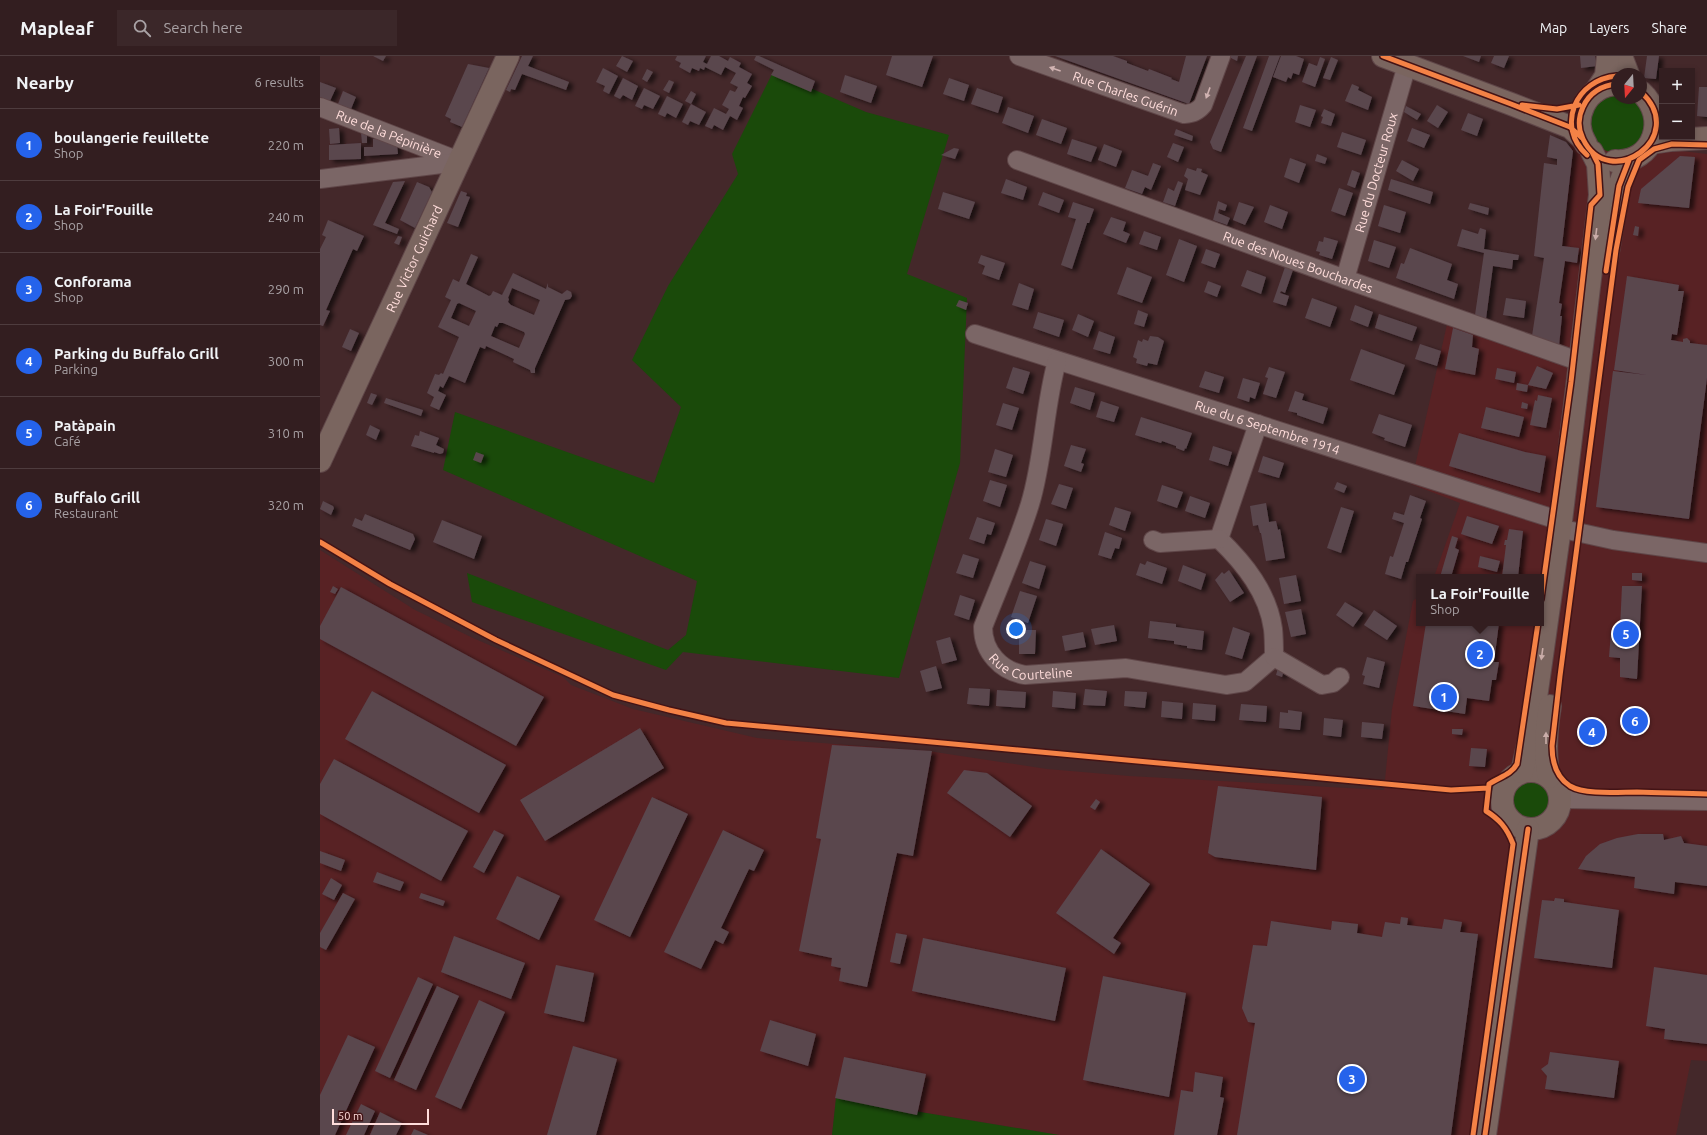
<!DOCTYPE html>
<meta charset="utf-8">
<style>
:root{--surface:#331e20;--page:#3b2729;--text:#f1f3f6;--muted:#a9a2a5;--line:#4e3c3e;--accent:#2563eb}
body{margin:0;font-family:Ubuntu,sans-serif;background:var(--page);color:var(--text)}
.controls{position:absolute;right:12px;top:12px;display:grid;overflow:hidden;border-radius:0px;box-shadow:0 2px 6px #0003}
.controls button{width:36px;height:36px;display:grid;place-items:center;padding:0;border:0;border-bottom:1px solid var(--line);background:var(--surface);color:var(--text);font:20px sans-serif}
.compass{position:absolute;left:1291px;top:12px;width:36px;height:36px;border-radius:50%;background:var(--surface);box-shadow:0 2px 6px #0003;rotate:198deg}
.scale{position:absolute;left:12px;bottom:10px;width:97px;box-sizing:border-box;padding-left:4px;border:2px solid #ffdddb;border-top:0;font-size:11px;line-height:14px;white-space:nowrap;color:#ffdddb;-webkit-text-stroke:3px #431315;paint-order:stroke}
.you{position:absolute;left:696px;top:573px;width:14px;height:14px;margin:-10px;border:3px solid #fff;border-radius:50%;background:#1a73e8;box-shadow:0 0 0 6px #1a73e833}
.badge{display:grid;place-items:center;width:26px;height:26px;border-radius:50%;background:var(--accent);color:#fff;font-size:13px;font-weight:700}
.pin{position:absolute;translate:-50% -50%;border:2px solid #fff;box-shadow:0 1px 4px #0006}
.popup{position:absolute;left:1096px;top:518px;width:128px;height:52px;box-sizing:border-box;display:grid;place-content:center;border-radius:0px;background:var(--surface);filter:drop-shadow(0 1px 3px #0005);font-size:13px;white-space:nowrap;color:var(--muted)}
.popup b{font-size:15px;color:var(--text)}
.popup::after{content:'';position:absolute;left:50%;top:100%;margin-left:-8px;border:8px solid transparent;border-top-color:var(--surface)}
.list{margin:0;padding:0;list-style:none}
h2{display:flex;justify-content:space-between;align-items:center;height:52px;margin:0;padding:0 16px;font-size:17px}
h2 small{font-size:13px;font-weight:400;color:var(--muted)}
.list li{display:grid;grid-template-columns:26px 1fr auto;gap:12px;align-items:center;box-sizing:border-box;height:72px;padding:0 16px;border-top:1px solid var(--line)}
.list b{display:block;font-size:15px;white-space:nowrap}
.list p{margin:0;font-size:13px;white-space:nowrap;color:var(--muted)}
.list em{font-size:13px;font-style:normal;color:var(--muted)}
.icon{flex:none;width:22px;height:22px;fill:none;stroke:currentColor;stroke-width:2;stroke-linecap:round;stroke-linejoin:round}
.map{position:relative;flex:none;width:1387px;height:1079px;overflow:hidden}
header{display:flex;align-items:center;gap:24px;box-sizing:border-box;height:56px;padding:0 20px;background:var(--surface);border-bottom:1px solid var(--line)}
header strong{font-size:19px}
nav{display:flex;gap:22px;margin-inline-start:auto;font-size:14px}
.search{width:280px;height:36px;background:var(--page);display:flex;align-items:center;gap:10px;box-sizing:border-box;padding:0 14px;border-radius:0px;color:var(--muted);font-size:15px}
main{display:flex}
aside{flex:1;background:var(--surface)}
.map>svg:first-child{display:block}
</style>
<header>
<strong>Mapleaf</strong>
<div class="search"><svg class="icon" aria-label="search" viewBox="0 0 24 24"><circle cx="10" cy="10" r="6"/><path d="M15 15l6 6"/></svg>Search here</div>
<nav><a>Map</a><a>Layers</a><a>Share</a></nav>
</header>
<main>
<aside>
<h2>Nearby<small>6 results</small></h2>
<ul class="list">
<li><span class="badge">1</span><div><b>boulangerie feuillette</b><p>Shop</p></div><em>220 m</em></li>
<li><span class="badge">2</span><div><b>La Foir'Fouille</b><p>Shop</p></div><em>240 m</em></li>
<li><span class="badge">3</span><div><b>Conforama</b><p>Shop</p></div><em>290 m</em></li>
<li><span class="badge">4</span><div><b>Parking du Buffalo Grill</b><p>Parking</p></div><em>300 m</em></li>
<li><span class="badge">5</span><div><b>Patàpain</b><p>Café</p></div><em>310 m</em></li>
<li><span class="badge">6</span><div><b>Buffalo Grill</b><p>Restaurant</p></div><em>320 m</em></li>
</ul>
</aside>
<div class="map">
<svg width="1387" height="1079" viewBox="0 0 1387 1079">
<defs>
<filter id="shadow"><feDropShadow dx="4.5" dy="2.5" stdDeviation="2" flood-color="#0009"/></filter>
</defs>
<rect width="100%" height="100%" fill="#44282a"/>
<path fill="#582224" d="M1251,82L1387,98V1005L1371,1004L1356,1079H739L516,1042L512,1079H0V494L95,554L153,582L243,621L251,629L313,653L437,682L608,695L727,713L809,720L1064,734L1072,653L1093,545L1099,540V567H1221V521H1114L1140,447L1091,428L1128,264L1224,291Z"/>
<path fill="#1a4a0a" d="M453,16L546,56L629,79L587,218L647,242L640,407L579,622L363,596L346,614L152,546L147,517L348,594L366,579L377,525L123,414L135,356L334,427L361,351L312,304L348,230L418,118L412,98Z
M1297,36V42C1323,42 1318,44 1327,67L1318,89C1293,98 1290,102 1270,81L1271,51L1289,37Z
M1192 744a19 19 0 1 1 38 0a19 19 0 1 1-38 0Z
M516,1042L739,1079H512Z"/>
<path fill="#5a464e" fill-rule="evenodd" filter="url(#shadow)" d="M53,0H66L63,5Z
M202,0H213L208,10L249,26L246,34L202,18L195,34L191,33L190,36L186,34Z
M302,0L313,5L307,16L296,10Z
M357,0H386L383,6L387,8L391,0H399L408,5L410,1L421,7L419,11L432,18L427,27L432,30L425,42L423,41L419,50L423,52L417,64L410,60L403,74L394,69L392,73L385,70L394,52L406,58L409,53L402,49L410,34L415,36L418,31L410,27L416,17L405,11L401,19L385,11L384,14L380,12L379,15L372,12L370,17L359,11L361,7L355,4Z
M436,0H439L495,25L491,36L451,19L454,14L434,4Z
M572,0H613L602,31L566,19Z
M735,0H793L807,5V7L828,15L829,13L852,22L851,23L859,26L866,0H887L869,48Z
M911,0H918L917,5L911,2Z
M926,0H937L901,96L893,93L890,86Z
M949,0H960L932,75L923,72Z
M961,0H976L984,3L979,19L973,17L971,23L968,21L966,26L953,21Z
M1143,0H1161L1159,6Z
M1174,0H1189L1184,12L1171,7Z
M1260,0H1275L1277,10L1261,12Z
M1327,0H1339L1336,23L1324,22Z
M1000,1L1005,3L995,31L982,26L989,7L997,10Z
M1011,1L1018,4L1010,24L1003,22Z
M148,8L169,12L142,71L130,66L131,63L125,60Z
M283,12L298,20L289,38L283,35L285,30L276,26Z
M327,13L333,16L327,26L322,23Z
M525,19L557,30L551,47L520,36Z
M303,22L318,30L312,44L303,39L300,43L294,40Z
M629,22L649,29L644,45L623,38Z
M349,24L354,26L349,37L343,34Z
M0,26L16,32L10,45L0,41Z
M1032,28L1039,31L1038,34L1052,41L1048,54L1025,45Z
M1379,31H1387V61L1377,60Z
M324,32L340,40L333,53L324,49L322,53L315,50Z
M657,32L683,41L678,57L651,48Z
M23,35L36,41L31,53L18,48Z
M371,35L376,38L371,48L386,56L379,69L370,65L368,69L362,66L371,48L365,45Z
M347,40L363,48L356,62L347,57L345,61L338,58Z
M980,49L996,54L990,71L975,66Z
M1117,49L1128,56L1118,72L1107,65Z
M1086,50L1101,58L1097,64L1084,56Z
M688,51L714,60L708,77L682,67Z
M1004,53L1015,58L1011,70L1001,67L1003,61L1001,60Z
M1148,57L1163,63L1157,80L1141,74Z
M722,63L747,72L741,88L716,79Z
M19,72L20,87L10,88L9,73Z
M1092,72L1110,79L1104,92L1087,85Z
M856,73L873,80L872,85L854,79Z
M47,76V87H42L41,77Z
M1022,76L1046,84L1041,99L1017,91Z
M1230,79L1246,86L1253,95L1242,190L1259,192L1257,207L1245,205L1239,247L1242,248L1240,260H1242L1239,290L1212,280L1224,202L1214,200L1224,107L1237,109V103L1227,101Z
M71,82L77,88L78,98L44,100V91H53V83Z
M752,83L777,91L771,106L747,98Z
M41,87V103L9,104V89Z
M853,87L864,91L858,106L847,101Z
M784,88L802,95L796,111L778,104Z
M634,92L639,93L635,103L621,99Z
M997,98L1007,102L1005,108L995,105Z
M1360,100L1375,101L1369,152L1318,147L1321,133Z
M970,102L986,108L979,127L964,121Z
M1082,104L1099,113L1093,125L1076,115Z
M833,107L841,110L831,134L825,131L822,138L805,132L812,114L828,120Z
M867,112L876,115L877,112L882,113L881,116L888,119L880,139L865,134L868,123L864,120Z
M1032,114L1040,117L1035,132L1027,129Z
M686,123L707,131L703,144L681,137Z
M1071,123L1113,136L1110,148L1068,134Z
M85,125L65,167L79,173L77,178L53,169L73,126Z
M858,125L863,127L855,150L843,146L848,132L854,135Z
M97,126L109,131L112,136L95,172L80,164Z
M1019,132L1033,137L1025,160L1011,155Z
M141,135L147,137L146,140L150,141L138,171L127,167Z
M623,136L655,146L649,163L618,153Z
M723,136L744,144L739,157L718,149Z
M898,145L907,149L905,155L899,153L898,157L910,162L907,169L893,164Z
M753,146L774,153L769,167H767L752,213L741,209L756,163L748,161Z
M919,146L934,151L925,169L913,164Z
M1150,147L1169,152L1168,159L1148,153Z
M950,149L968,156L962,173L944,166Z
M1064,149L1086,156L1080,177L1058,170Z
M791,161L806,166L803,175L810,178L806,187L783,178Z
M8,164L44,180L37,195L33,193L6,254L10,255L3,270L0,269V193L6,181L2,179Z
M1315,170L1319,171L1318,180L1313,179Z
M1160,172L1166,174L1164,193L1199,199L1198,204H1193L1192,213L1173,210L1166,263L1155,259L1164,197L1137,190L1142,173L1158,178Z
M824,175L841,181L837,194L819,188Z
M78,180L82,181L79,189L74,187Z
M1004,181L1018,185L1012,203L999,199L1000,196L996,195L999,185L1003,186Z
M859,183L877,190L864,226L846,219Z
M1054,184L1076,191L1069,212L1048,205Z
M1090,192L1132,208L1127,224L1138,228L1134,243L1076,222L1081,207L1084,208Z
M886,193L900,198L895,212L881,207Z
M151,198L158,201L146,228L169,240L171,239L173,235L182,239L193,217L226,233L228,227V231L242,238L247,234L251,236L252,240L250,243L245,244L215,312V317H211L210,314L193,306L194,303L166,290L165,293L160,291L145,327L129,320L123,332L120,330L118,335L126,339L119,354L110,350L114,341L107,337L115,318L119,319L121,317L123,318L139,281L118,271L131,244L125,241L133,223L139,226ZM192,232L220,244L214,259L191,249L188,246L189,243L188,242ZM139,247L156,255L149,270L131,262L137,248ZM179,267H183L204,276L205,278L199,292L171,280L175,270L177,271Z
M661,199L685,207L679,224L662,218L665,210L658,207Z
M807,211L832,221L822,247L797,238Z
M965,211L973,214L965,237L961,235L960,237L969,240L966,250L953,246Z
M927,214L946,221L941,238L921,230Z
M1307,220L1359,229L1358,235H1364L1357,279L1352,278L1351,284L1363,286V283L1367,282L1370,285V287L1387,289V322L1369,463L1276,451L1293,315L1327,319L1294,314Z
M888,225L901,230L897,241L884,236Z
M699,227L714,233L708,254L692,249Z
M992,242L1017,251L1010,271L985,262Z
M1186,242L1206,245L1204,262L1183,259Z
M639,244L648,247L646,254L636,250Z
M1035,249L1053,256L1048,271L1030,264Z
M818,254L828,258L824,271L814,268Z
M718,256L744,264L739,281L713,272Z
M758,258L774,265L768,281L752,274Z
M1059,258L1097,271L1092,285L1055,272Z
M1133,272L1153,279L1152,291L1159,293L1155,319L1125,313Z
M30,273L39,277L31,295L22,291Z
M779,275L795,281L790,298L773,293Z
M830,280L838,281L844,285L837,309L828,307L827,310L816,307L817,303L813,301L818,284L822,286L823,283L828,285Z
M1100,288L1121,295L1117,310L1095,303Z
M1041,293L1085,309L1074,339L1030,324Z
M1217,310L1233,317L1226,333L1208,329Z
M693,311L710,316L703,338L686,332Z
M949,311L965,316L956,342L943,338L948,322L945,321Z
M1177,312L1196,316L1194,327L1175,323Z
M885,315L904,321L899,337L879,331Z
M923,322L940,327L935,343L930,341L929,346L917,342Z
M1197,327L1208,329L1207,336L1196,334Z
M755,331L775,337L770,354L750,347Z
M975,335L984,338L982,344L1008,352L1003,368L977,359V357L968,355Z
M51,337L57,339L52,349L47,347Z
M1218,339L1232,342L1226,372L1210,369L1215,344L1217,345Z
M66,342L103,354L101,360L64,347Z
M781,345L799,351L794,366L776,361Z
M1202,346L1208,348L1207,353L1201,352Z
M683,347L699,352L692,374L676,369Z
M1166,351L1204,361L1199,381L1161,372Z
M1059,358L1092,369L1085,391L1064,384L1065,382L1052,377Z
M821,361L872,377L866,393L865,392L864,395L856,392V390L842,385L841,387L815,379Z
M50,369L60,374L56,384L46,379Z
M100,375L119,382L116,389L124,393L123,397L120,398L114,396V397L91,390L95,379L99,380Z
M1139,377L1205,396L1226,400L1220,437L1129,410Z
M751,389L766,393L761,407L764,408L761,416L744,410Z
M893,390L912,396L908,410L889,404Z
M675,393L693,399L686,421L668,416Z
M156,396L164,399L161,407L153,404Z
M943,400L964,407L959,422L938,416Z
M670,424L687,429L680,451L663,445Z
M1017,426L1027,430L1024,437L1014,433Z
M739,428L753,432L746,453L731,448Z
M842,429L863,436L857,452L837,445Z
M1090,439L1106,445L1100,462L1102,463L1088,506H1086L1081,523L1065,518L1070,500L1073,501L1084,467L1072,463L1074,456L1084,459Z
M870,440L890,447L885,462L865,455Z
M3,445L13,450L14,452L11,459L0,453Z
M946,447L949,466L956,465L958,474L960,473L965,502L946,505L941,477H940L938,469L933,470L930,450Z
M795,451L811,456L805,475L789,469Z
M1021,451L1034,455L1021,497L1007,492Z
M45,458L93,478L95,483L90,494L32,470L35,462L42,465Z
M1147,460L1179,470L1172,488L1141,478Z
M657,461L675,467L671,479L667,478L664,488L649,483Z
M726,463L743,468L736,490L719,484Z
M122,464L162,480L154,503L113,486Z
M1189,473L1203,475L1198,521H1182L1186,489H1184L1185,484H1187Z
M785,476L802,482L799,493L795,492L791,503L778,499Z
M1132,480L1138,482L1135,492L1139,494L1131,521H1120Z
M643,498L659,503L653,522L636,517Z
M1160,500L1180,505L1177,516L1158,511Z
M710,505L726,510L719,533L702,527Z
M827,505L847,512L842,528L816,519L820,507L825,509Z
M863,509L886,518L881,534L858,525Z
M909,514L924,537L910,546L895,524L902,516L904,518Z
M1312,517H1322V525L1312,524Z
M976,519L981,545L964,548L959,522Z
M13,530L18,533L15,538L10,536Z
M1302,530H1322L1317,623L1300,621V602L1289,601L1291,576L1300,573Z
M21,531L224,641L196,690L0,583V570Z
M700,535L717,540L708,567L691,561Z
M640,539L655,544L649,564L634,559Z
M1025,546L1043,557L1033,571L1016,559Z
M981,553L986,578L971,581L965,556Z
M1054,554L1077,570L1067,584L1044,569Z
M830,565L856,568V571L884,575L882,594L867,592V590L854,588V585L828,582Z
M1106,567L1126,569L1127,567H1179L1174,606H1179L1176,624H1172L1169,645L1147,642L1145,658L1093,650Z
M794,569L797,585L775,589L771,573Z
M913,571L930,577L922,603L905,598Z
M699,574H716L715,598H699Z
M763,576L766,591L745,595L742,580Z
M630,581L637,604L622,608L616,585Z
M1047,601L1065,606L1059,632L1043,628L1045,620L1042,619Z
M616,610L622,632L606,636L600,615Z
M958,612L964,614L962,621L956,619Z
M649,632L670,633L669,650L647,648Z
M765,633L787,635L785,650L763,649Z
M677,634L706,636L705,652L676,650Z
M52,635L186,709L159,757L25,683Z
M733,635L756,637L755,653L732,651Z
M805,635L827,636L825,652L804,650Z
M842,645L863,647L862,663L841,661Z
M873,647L896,649L895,665L872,663Z
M921,648L947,650L946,666L919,664Z
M968,654L982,656L980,674L959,672L960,656L968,657Z
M1004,662L1023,664L1021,681L1003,679Z
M1042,666L1064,668L1062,683L1041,681Z
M320,672L344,712L225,785L200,744Z
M1132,673H1143L1142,679L1132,678Z
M512,689L612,695L593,800L577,797L547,931L519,925L521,912L511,910L512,902L479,895L501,783L496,782Z
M1151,692L1167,693L1165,711L1149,710Z
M14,703L148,775L121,825L0,758V728Z
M644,714L667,717L712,750L690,781L627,737Z
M898,730L1002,741L996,814L895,801L888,797Z
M332,741L368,758L310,881L274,864Z
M776,743L780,746L775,754L770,751Z
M174,774L184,779L164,817L153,811Z
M403,774L444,794L434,815L429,813L401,872L409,876L403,888L395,884L381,913L344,896Z
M1318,778H1343L1344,784L1361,780L1364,787L1387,790V830L1355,826L1354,838L1314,832L1315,821L1258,813L1266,800L1280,788L1297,782Z
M781,793L830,828L793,882L801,887L794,898L736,857Z
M0,795L25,804L21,815L0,807Z
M57,816L84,826L80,835L53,826Z
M197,820L240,840L219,884L176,863Z
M11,822L22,829L14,844L2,838Z
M23,837L35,843L6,894L0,891V877Z
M101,837L125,845L123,850L99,842Z
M1235,842L1244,843V846L1299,854L1292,912L1214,902L1222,844L1234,845Z
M1081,861L1088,862L1087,869L1122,873L1124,863L1142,866L1140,876L1158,878L1131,1079H917L935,967L928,966L922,952L933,889L947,890L951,865L1011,874L1012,865L1038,868L1037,877L1062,881L1065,866L1080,868Z
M576,877L587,879L580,908L570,906Z
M134,880L205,907L191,943L121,916Z
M603,882L746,912L735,965L592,935Z
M236,909L274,917L264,966L224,957Z
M1334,911L1387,919V988L1344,983L1345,973L1326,970Z
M783,920L866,937L849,1041L763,1024Z
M98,921L113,928L70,1022L55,1015Z
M117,930L139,940L96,1034L74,1024Z
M159,944L185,956L141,1053L115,1041Z
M450,964L496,978L488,1010L440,995Z
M28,979L55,991L15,1079H0V1039Z
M253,990L297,1003L276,1079H227Z
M1230,996L1299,1005L1294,1042L1225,1033L1227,1020L1221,1013L1228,1008Z
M524,1001L606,1018L597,1059L515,1042Z
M875,1016L903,1021L900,1041L904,1042L897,1079H854L861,1034L873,1036Z
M41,1048L55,1055L44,1079H26Z
M60,1056L82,1067L76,1079H50Z
M94,1073L108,1079H91Z"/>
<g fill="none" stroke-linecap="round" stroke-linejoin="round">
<g stroke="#5f4648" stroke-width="20">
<g id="minor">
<path id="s1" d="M699,0L864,58C873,57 877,56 883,49L901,0"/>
<path id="s2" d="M0,51L139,105"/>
<path id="s3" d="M697,104L1025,223L1261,306"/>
<path d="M0,123L138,106"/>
<path id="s4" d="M1025,223L1087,9"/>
<path id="s5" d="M655,278L1241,465"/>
<path id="s6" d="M737,305C724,352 724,402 710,448C697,490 679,530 663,571C663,596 681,615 705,619L806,612L906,629L925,626L954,601C954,592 954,582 953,573C948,537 925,508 899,483L938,368"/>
<path d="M1252,475L1293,484L1387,497"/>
<path d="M833,484L840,487L899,483"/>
<path d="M954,601L1002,629L1013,627L1020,621"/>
<path d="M1241,743L1387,745"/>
</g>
</g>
<g stroke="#5f4648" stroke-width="24">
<g id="major">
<path d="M1063,0L1191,48L1250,71L1262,82"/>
<path d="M1301,0L1308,18"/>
<path d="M1276,35L1286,20L1288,0"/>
<path d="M1331,87L1351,84L1387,82"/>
<path d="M1266,88C1250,62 1266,30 1297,28"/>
<path d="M1295,105C1334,108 1349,61 1321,36"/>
<path d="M1287,202L1299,130L1309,104"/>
<path id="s7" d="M0,405L188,0"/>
<circle cx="1211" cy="744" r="29"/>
<path d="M1202,716L1212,670L1241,465L1280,139L1278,108L1272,96"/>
<path d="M1229,721C1224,698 1226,674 1230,650"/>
<path d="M1165,1079L1208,773"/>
</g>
</g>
<use href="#minor" stroke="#7b6666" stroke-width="18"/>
<use href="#major" stroke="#7a655f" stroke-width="22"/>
<g stroke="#431315" stroke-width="8">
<path id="cycleway" d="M1063,0L1191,48L1250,71L1262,82
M1297,28C1282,29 1269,37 1263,51C1258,61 1258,73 1263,83C1289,137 1370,81 1321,36
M1202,49L1237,53L1259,49
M1387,89L1352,88L1334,93L1319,104L1308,131L1296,194L1240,620L1232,690C1232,705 1236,721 1250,730C1265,739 1299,736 1317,736C1340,737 1364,737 1387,738
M1267,99C1235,70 1256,23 1297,20
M1286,215L1299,130L1309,104
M0,486L70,528L176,584L293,639L349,654L406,667L1131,734L1168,732
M1221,543L1251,326L1271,149L1280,139L1278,108L1272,96
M1153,1079L1193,788C1187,772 1179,763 1166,755L1169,728C1179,721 1191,719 1197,708L1218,567
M1165,1079L1208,773"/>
</g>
<use href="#cycleway" stroke="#f48246" stroke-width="5"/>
</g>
<defs><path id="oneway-solid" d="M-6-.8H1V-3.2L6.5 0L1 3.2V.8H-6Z"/></defs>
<g fill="#d1b3b2">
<use href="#oneway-solid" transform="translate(735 13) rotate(-161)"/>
<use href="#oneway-solid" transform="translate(888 37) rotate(110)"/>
</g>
<g fill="#caada9">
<use href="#oneway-solid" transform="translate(1276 178) rotate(97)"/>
<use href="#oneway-solid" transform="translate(1222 598) rotate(98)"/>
<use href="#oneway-solid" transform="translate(1226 682) rotate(-90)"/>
</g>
<g text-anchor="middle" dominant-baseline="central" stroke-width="3" stroke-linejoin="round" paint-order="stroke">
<g font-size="13" fill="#ffdddb" stroke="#431315">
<text stroke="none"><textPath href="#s1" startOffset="113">Rue Charles Guérin</textPath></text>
<text stroke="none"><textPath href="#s2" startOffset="74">Rue de la Pépinière</textPath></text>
<text stroke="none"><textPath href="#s4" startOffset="111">Rue du Docteur Roux</textPath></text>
<text stroke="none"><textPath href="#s7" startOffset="223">Rue Victor Guichard</textPath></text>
<text stroke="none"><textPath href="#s3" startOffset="299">Rue des Noues Bouchardes</textPath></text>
<text stroke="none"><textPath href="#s5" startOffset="307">Rue du 6 Septembre 1914</textPath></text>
<text stroke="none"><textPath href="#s6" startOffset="351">Rue Courteline</textPath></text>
</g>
</g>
</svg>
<div class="controls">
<button>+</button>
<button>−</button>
</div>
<svg class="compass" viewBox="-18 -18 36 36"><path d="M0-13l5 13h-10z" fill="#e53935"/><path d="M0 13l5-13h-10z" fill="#a9a2a5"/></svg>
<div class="scale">50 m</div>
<div class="you"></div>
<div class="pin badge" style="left:1124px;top:641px">1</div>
<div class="pin badge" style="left:1160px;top:598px">2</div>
<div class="popup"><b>La Foir'Fouille</b>Shop</div>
<div class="pin badge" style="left:1032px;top:1023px">3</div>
<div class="pin badge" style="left:1272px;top:676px">4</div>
<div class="pin badge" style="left:1306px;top:578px">5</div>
<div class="pin badge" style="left:1315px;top:665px">6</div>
</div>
</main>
